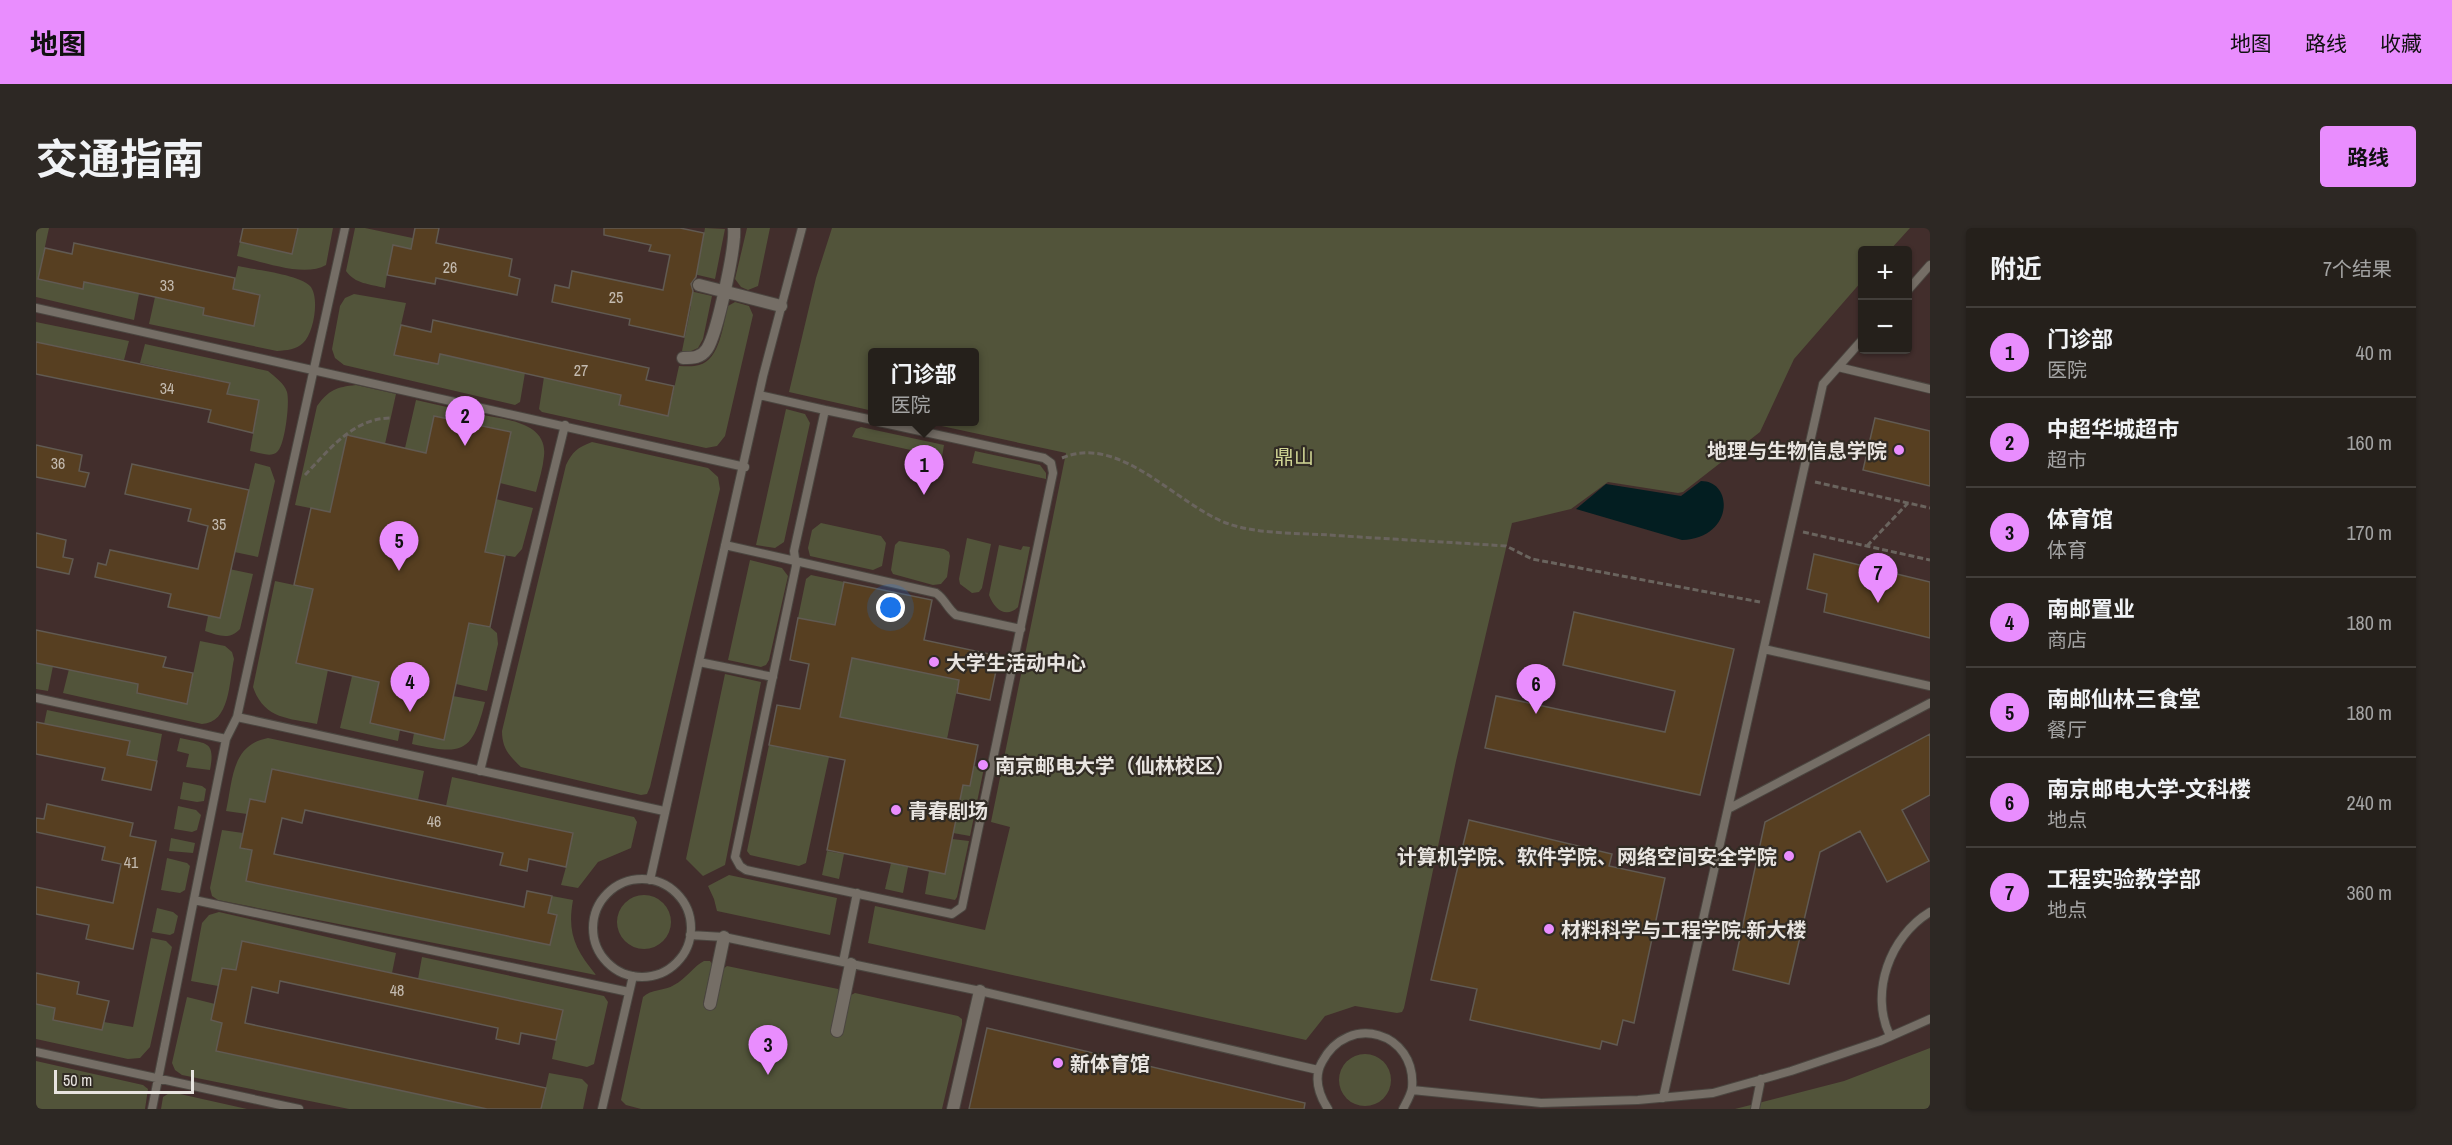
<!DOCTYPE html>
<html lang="zh">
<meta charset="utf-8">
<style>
:root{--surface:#25201b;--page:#2d2824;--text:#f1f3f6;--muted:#a3a3a3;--line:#423e3a;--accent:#e98dfe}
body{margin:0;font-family:"Archivo Narrow","Noto Sans SC",sans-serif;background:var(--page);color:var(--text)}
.controls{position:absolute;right:18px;top:18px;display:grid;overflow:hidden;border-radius:6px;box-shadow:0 2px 4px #0004}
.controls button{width:54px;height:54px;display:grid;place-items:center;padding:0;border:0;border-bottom:2px solid var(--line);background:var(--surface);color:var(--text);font:30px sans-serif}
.scale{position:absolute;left:18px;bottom:15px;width:140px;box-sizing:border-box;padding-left:6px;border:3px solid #e8e4e0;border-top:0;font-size:16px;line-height:21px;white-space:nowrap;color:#e8e4e0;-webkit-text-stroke:4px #312b24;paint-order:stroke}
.you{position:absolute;left:855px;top:380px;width:21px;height:21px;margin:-15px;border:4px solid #fff;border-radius:50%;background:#1a73e8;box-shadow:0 0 0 9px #1a73e833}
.badge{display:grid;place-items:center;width:39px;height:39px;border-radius:50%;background:var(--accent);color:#111;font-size:20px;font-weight:700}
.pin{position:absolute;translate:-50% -50px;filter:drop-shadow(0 2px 3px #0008)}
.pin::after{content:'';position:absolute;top:32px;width:21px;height:18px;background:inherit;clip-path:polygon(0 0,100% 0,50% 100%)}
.popup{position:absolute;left:832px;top:120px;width:111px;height:78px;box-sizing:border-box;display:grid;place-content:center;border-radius:6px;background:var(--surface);filter:drop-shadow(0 2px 4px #0005);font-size:20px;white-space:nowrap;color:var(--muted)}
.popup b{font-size:22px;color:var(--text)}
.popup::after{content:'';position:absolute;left:50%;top:100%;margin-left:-12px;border:12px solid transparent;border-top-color:var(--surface)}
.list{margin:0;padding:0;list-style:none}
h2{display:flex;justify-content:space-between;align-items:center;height:78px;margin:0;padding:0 24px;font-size:26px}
h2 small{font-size:20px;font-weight:400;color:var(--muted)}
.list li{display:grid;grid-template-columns:39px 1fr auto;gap:18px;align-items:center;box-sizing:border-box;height:90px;padding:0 24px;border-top:2px solid var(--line)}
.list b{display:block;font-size:22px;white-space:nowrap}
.list p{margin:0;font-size:20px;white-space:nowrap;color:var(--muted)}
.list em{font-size:20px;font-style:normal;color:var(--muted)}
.map{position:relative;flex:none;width:1894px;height:881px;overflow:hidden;border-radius:6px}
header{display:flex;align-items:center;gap:36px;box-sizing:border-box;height:84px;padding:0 30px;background:var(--accent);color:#111}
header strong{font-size:28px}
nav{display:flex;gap:33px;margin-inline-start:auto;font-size:21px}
.intro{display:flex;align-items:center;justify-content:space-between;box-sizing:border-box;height:144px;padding:0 36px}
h1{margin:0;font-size:42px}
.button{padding:15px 27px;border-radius:6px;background:var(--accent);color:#111;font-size:21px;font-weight:700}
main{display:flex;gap:36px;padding:0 36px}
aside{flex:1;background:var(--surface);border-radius:6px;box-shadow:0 2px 4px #0004}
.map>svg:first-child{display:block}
</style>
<header>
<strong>地图</strong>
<nav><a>地图</a><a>路线</a><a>收藏</a></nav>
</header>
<div class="intro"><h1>交通指南</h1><a class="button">路线</a></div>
<main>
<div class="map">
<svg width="1894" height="881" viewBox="0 0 1894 881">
<rect width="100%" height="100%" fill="#312b24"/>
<path fill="#422e2c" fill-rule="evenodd" d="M0,0H1894V881H0ZM1826,22H1872V122H1826ZM837,124H939V194H837Z"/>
<path fill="#52543a" d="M0,0H13L2,51L46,61L48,54L103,66L98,92L0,69Z
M262,0H297L290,37C268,50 225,33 201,28L204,14L256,26Z
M319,0H329L386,12L351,47L349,60C334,56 319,56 310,43Z
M669,0L689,1L679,51L649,44L663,32Z
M711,0H734L722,58L712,62L705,59L699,51Z
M796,0H1874L1854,22H1826V53L1758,131L1724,204L1647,264L1642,265L1572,254L1535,281L1476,295L1420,533L1368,780L1366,784L1361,785L1319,778L1289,788L1270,812L832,715L839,678L949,702L974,599L955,594L1030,225L887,194H939V124H837V183L753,164L780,50Z
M202,38C219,42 262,46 274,58C284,69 278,105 267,115C260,122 251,122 241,123L113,96L119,69L168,80L167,87L218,98L224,68L197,61Z
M645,61L676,68L667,111L662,120L653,124L646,123L655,78L642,75Z
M318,66L370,75L358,127L402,136L404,126L489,145L484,174L479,177L308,137L299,130L296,121L304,78L309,70Z
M699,74L713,78L717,87L689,208L681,218L670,220L506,184L503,181L508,149L585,167L583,177L632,188L643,138C649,138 657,139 663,137C684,132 687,96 692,78Z
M0,94L93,113L88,132L0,114Z
M109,116L232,143C239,149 248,155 251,164C254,174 249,218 241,224C235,230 221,224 214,223L223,172L191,166L194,155L104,135Z
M320,157L360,166L349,216L294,284L259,277L281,178C293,162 300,159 320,157Z
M380,172L433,184L431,195L398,188L390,225L369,220Z
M750,181L769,186L774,195L748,314L739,320L720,317Z
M441,186C466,191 512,193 508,228C507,240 503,252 500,264L464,255L475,205L439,197Z
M825,199L908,217L906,229L816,209L820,201Z
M556,214L672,240L682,249L684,261L614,559L611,566L605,567L485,539C473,528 466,520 466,503L530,237C536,224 542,219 556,214Z
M939,223L1004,237L1010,245V251L936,235Z
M219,235L234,239L239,253L222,329L184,321L203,304Z
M460,271L497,280L486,321L479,329L449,324Z
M785,295L845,308L850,315L846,338L837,342L774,328L772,320L776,302Z
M931,310L955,316L946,360L943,364L936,365L924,356L923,351Z
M863,313L908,321L913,324L914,328L911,349L905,356L897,357L857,346L855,342L859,317Z
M963,317L985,322L987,318L994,319L982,379C970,391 958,381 953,367Z
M714,332L746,340L752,348L733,432L730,437L725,439L692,432Z
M179,338L217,346L204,401C193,413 182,407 169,403L172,388L184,390Z
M775,347L808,354L799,397L762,390L770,351Z
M239,353L277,361L260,435L292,442L281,496C252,490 228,491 217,459Z
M433,395L454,399L461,405L462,416L451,463L420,456Z
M164,413L189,418L196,424L198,431C193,454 194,495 166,496L27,465L33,441L102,456L101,465L151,476Z
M816,430L923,452L911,511L804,489Z
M0,435L17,438L12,463L0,461Z
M689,446L725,454L689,637L667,648L650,631Z
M316,448L343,454L334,495L364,502L362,513L304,500Z
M417,468L449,474C436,526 426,527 376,516L378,505Z
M11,482L126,506L121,533L91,527L8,496Z
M144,510C169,516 180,511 174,542L150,539L153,526L141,523Z
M232,510L388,543L382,572L237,541L229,574L214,571L211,586L190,583C197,552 195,517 232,510Z
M733,517L793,529L770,635L763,638L714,627L711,623Z
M938,538L948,540L934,608L917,605L927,557L934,558Z
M416,549L598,589L601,594L595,620L562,634L542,660L525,657L530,639L410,578Z
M147,554L166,558L170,561L168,573L161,574L144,571Z
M142,578L160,582L165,587L161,602L156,604L138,601Z
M186,602L207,605L204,620L216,622L210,653L514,717L520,687L512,685L516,668L537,672C531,705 539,721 560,747L182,672L176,668L174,660Z
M135,610L159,615L157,625L133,623Z
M916,611L933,613L921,669L919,672L889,666L893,643L909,646Z
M791,623L808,626L803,651L786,647Z
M131,630L151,635L154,638L149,662L144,665L125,662Z
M855,635L872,639L867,665L849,661Z
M693,647L801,670L794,707L681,683L678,671L672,658Z
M581 694a27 27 0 1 1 54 0a27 27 0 1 1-54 0Z
M121,680L137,684L142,688L138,705L134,707L116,704Z
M183,684L360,725L356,745L206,713L200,742L186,740L182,758L155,753L166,695L173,687Z
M115,710L130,713L136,719L114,819L104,830L92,831L0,811V776L19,780L17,792L66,802L68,794L97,799Z
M386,729L568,768L572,774L558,836L551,839L516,831L526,782L382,751Z
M668,733H674L676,736L667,776L679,779L687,741L691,738L802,761L804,766L796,804L813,768L819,765L922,788L926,791V796L906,881H605L590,877L585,872L607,769C615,761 629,763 638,757C650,751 659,737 668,733Z
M151,769L179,776L186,795L181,823L451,881H313L146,847L139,842L136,835Z
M1894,820V881H1699L1808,853Z
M1303 852a26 26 0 1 1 52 0a26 26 0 1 1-52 0Z
M0,833L107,857L112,861L109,881H0Z
M513,845L546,851L552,857L547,881H505Z
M135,864L211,881H125L127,869Z"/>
<path fill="#031e21" d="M1665,253C1698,253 1698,310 1646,312L1540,281L1570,256L1645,268Z"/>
<path fill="#573f21" stroke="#615a52" stroke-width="1.5" d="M207,0H262L256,26L204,14Z
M379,0H403L400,15L476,31L473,48L484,51L481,67L400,50L399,56L351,47L357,17L375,21Z
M568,0H644L668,5L660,49L655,56L657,63L648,109L593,97L594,91L516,74L519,57L533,60L536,43L627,62L634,27L613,23L615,17L568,7Z
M38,15L199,50L197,61L224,67L218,98L167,87L168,80L119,69L48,54L47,61L2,51L9,20L36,26Z
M397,92L613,140L610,152L638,158L632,188L583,177L585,167L404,126L402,136L358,127L365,97L395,104Z
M0,114L194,155L191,166L223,172L217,205L172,194L175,182L0,146Z
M398,188L475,204L449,324L469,328L454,399L433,395L408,512L334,495L343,454L260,435L277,361L258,357L275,280L294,284L311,207L390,225Z
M1839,190L1894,203V258L1827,242Z
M0,217L46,227L43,243L53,245L49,259L0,249Z
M96,236L213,262L184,390L132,379L135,366L59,349L62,335L70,337L74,322L162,341L172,298L152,293L155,281L89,266Z
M0,305L30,312L27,329L37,331L33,346L0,339Z
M1778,326L1894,354V410L1788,384L1791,366L1771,361Z
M808,354L896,372L888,412L963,428L954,472L921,465L923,452L816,430L804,489L942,517L934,558L927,557L909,646L791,622L809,532L733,517L741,477L764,481L773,436L754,432L762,390L799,397Z
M1538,384L1698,421L1664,567L1449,520L1460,468L1629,504L1639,463L1527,437Z
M0,402L130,429L127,439L157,445L151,476L101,465L102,456L0,435Z
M0,494L94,513L91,527L121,533L115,562L66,552L69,540L0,526Z
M1894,506V567L1866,582L1893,633L1851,654L1824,603L1784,624L1753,756L1697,742L1729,594Z
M236,541L537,605L530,639L493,631L491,643L464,637L467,625L269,582L266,595L246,590L238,626L488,679L491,663L516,668L512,685L521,687L514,717L210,653L216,622L204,620L214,571L229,574Z
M11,576L97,595L94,608L120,613L97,721L50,711L53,697L0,686V659L77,675L85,636L66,632L69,619L0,604V590L8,591Z
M1433,592L1576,626L1573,638L1629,650L1598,795L1587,792L1581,817L1566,813L1564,821L1434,792L1441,761L1395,752Z
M206,713L527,782L520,812L485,805L483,816L460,811L462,800L244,753L242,765L216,759L209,795L510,860L505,881H451L180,823L186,795L175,792L186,740L200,742Z
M0,745L43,754L41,766L73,773L66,802L17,792L19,780L0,776Z
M951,800L1269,875L1268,881H933Z"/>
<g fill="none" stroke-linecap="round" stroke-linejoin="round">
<g stroke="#4b4640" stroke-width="10">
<path id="service" d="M1872,62L1894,37
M0,80L709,239
M1802,139L1894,161
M723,167L789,182
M837,192L789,182L758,323L760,338L699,629L704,638L710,642L916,686L926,679L1017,245L1015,235L1008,230L843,194
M689,317L900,365C909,371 911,380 920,387L985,401
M1728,421L1894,458
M663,434L737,449
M0,470L190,511
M201,489L628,583
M444,543L529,197
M1692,581L1894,475
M557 700a49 49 0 1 1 98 0a49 49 0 1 1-98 0Z
M614,652L727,148L766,0
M158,672L593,764
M654,707L688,709L944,763L1282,842
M807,734L821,665
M1854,808C1833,765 1854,708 1894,684
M0,824L263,881
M1376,862L1505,875L1602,872L1677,865L1755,843L1844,813L1894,791
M1627,870L1787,156L1826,112
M116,881L190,511L201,489L309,0
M566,881L597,748
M1292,881C1283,867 1277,850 1286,834C1312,784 1381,804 1376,860C1375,867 1370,875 1367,881
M1719,881L1725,851"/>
</g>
<g stroke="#4b4640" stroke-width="14">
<path id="pedestrian" d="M663,57L745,78
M647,130C657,130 665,130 671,121C681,106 700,18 698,0
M674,776L688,709
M801,803L815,736
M917,881L944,763"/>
</g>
<path stroke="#6a645e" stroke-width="3" stroke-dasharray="6 3" stroke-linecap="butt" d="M1026,230C1085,205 1141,278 1193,296C1222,306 1262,305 1293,307C1352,311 1411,314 1470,318L1496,331L1724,374
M269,247C293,222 317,190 355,190
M1779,254L1894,280
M1767,304L1894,332
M1831,318L1872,275"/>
<use href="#service" stroke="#756e66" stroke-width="8"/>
<use href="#pedestrian" stroke="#756e66" stroke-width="12"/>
</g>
<g fill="#e98dfe" stroke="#312b24" stroke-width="2">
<circle cx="1863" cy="222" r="6"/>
<circle cx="898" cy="434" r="6"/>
<circle cx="947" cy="537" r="6"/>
<circle cx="860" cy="582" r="6"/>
<circle cx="1753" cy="628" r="6"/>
<circle cx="1513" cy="701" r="6"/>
<circle cx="1022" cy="835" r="6"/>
</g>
<g text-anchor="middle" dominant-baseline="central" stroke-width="4.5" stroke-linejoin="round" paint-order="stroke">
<g font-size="16" fill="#c4bbb0">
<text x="414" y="39">26</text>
<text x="131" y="57">33</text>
<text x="580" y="69">25</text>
<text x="545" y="142">27</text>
<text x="131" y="160">34</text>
<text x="22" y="235">36</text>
<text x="183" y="296">35</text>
<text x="398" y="593">46</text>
<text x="95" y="634">41</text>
<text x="361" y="762">48</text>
</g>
<g font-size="20" font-weight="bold" fill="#e8e4e0" stroke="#312b24" text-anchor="start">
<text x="1851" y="222" text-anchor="end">地理与生物信息学院</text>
<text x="910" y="434">大学生活动中心</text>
<text x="959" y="537">南京邮电大学（仙林校区）</text>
<text x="872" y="582">青春剧场</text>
<text x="1741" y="628" text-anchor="end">计算机学院、软件学院、网络空间安全学院</text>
<text x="1525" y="701">材料科学与工程学院-新大楼</text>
<text x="1034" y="835">新体育馆</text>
</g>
<g font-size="20" fill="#d0d594" stroke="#312b24">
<text x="1258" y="228">鼎山</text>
</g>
</g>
</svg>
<div class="controls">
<button>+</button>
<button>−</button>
</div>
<div class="scale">50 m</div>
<div class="you"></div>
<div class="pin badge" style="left:888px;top:267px">1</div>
<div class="popup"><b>门诊部</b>医院</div>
<div class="pin badge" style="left:429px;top:218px">2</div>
<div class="pin badge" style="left:732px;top:847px">3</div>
<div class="pin badge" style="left:374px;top:484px">4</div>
<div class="pin badge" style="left:363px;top:343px">5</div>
<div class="pin badge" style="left:1500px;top:486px">6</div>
<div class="pin badge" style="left:1842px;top:375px">7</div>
</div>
<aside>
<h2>附近<small>7个结果</small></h2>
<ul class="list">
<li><span class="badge">1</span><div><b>门诊部</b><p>医院</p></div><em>40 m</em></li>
<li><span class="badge">2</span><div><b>中超华城超市</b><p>超市</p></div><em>160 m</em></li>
<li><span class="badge">3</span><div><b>体育馆</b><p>体育</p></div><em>170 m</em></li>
<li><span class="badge">4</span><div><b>南邮置业</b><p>商店</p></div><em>180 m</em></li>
<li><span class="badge">5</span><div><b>南邮仙林三食堂</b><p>餐厅</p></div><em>180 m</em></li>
<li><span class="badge">6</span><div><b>南京邮电大学-文科楼</b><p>地点</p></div><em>240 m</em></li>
<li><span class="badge">7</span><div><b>工程实验教学部</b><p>地点</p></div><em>360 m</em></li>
</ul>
</aside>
</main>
